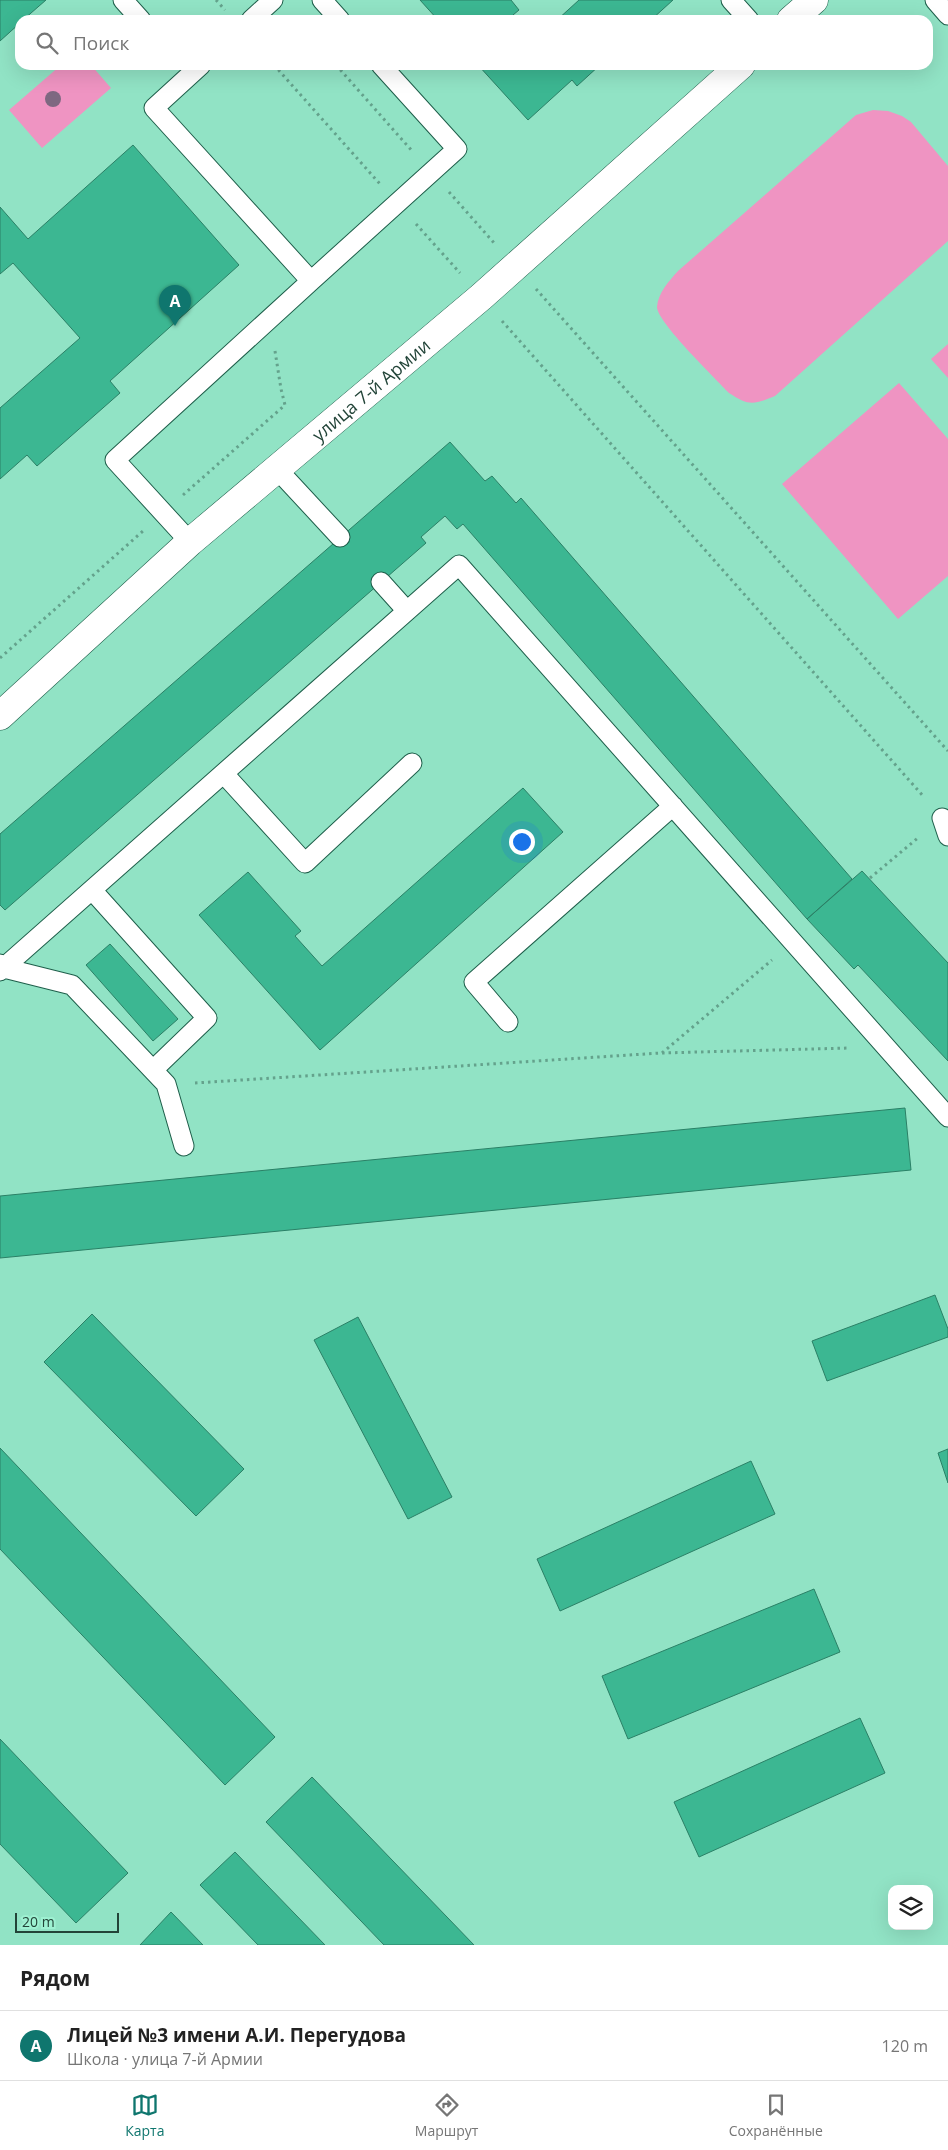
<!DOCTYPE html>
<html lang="ru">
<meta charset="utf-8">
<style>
:root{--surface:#fff;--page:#f6f6f6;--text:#222;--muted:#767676;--line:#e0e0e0;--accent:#0f766e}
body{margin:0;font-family:"Open Sans",sans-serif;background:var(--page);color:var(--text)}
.controls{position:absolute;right:15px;bottom:15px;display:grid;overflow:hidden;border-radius:10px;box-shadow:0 5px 20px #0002}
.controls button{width:45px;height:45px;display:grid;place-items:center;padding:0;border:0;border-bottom:1px solid var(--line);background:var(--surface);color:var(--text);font:25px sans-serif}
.scale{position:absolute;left:15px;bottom:12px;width:104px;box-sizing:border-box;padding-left:5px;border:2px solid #224438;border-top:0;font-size:14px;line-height:18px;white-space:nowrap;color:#224438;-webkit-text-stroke:4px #9ef1d2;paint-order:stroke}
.you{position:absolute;left:521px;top:841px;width:18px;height:18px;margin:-12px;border:4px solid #fff;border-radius:50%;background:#1a73e8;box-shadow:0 0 0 8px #1a73e833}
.badge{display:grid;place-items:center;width:32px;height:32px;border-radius:50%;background:var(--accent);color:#fff;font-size:16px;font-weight:700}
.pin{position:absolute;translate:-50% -41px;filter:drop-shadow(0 1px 2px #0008)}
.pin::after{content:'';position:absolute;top:26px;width:18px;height:15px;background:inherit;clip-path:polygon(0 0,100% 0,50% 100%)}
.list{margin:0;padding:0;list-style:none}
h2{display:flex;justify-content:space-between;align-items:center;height:65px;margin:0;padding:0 20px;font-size:21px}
h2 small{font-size:16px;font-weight:400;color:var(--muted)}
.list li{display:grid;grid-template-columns:32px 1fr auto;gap:15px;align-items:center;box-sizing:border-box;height:70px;padding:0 20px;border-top:1px solid var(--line)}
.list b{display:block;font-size:19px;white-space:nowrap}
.list p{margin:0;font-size:16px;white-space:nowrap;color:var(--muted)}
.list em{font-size:16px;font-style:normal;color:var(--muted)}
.icon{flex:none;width:28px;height:28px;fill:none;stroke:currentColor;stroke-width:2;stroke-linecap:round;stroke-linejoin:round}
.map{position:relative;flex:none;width:948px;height:1945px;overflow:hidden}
.search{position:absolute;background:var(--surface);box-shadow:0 5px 20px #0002;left:15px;right:15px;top:15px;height:55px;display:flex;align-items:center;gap:12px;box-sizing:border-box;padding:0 18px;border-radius:15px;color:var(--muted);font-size:19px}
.sheet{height:135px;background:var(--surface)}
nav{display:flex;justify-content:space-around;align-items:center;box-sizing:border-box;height:70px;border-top:1px solid var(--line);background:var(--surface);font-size:14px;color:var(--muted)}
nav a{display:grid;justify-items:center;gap:2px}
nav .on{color:var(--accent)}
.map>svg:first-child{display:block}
</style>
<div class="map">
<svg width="948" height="1945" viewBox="0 0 948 1945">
<rect width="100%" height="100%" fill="#91e3c5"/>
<path fill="#ef94c2" d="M61,65H91L111,88L42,148L9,110Z
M873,110L888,111L902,116L911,122L948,166V241L775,396C753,405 749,406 729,393C716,379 657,322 657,307C658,293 669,281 678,271L856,115Z
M948,344V378L931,359Z
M899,383L948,439V576L898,619L782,484Z"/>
<path fill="#3cb792" stroke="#2b8066" d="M0,0H46L23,20H20V23L0,41Z
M420,0H511L519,10L513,15L518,20H438Z
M579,0H673L651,20H557Z
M478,65H600L577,86L572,80L528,120Z
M133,145L239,265L110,381L120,393L37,466L27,455L0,479V408L80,338L13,263L0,274V207L28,239Z
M450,442L485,481L492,476L516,503L521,498L852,879L807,919L463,524L457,529L445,516L421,537L426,543L5,910L0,905V834Z
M523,788L563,832L320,1050L199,915L248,872L301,931L295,936L322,966Z
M862,871L948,963V1061L858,965L854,969L807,919Z
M110,944L178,1019L153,1041L86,965Z
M905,1108L911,1170L0,1258V1196Z
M935,1295L948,1329V1337L827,1381L812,1341Z
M92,1314L244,1469L196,1516L44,1362Z
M358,1317L452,1497L408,1519L314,1340Z
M0,1448L275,1737L225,1785L0,1549Z
M948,1449V1483L938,1453Z
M751,1461L775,1514L560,1611L537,1559Z
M814,1589L840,1652L628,1739L602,1676Z
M860,1718L885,1773L699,1857L674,1802Z
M0,1739L128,1873L76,1923L0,1844Z
M312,1777L474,1945H384L266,1822Z
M235,1852L325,1945H258L200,1885Z
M171,1912L203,1945H140Z"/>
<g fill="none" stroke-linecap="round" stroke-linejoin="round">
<g stroke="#1e5e4a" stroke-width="21">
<path id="service" d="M123,0L141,20
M322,0L340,20
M731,0L749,20
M935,0L948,15
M251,20L273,0
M311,281L457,149L381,65
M276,468L340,537
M190,542L115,460L311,281L154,108L201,65
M381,582L407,611
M224,774L305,863L412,763
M942,818L948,836
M92,890L207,1018L153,1070
M0,964L4,968L72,985L166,1084L184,1146
M0,971L459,565L948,1117
M508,1022L474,982L673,806"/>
</g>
<g stroke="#1e5e4a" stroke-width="29">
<g id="minor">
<path d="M791,20L814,0"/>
<path id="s1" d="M0,716L190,542L481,297L741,65"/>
</g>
</g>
<path stroke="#64a28c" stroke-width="3" stroke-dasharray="2.5 4" stroke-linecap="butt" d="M216,0L225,10
M274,65L380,184
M336,65L413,152
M449,192L495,244
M416,224L460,273
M536,289L948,751
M502,321L924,797
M183,495L285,405L281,389L275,351
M0,658L143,531
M870,878L919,837
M662,1053L772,960
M195,1083L661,1053L850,1048"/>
<use href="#service" stroke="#fff" stroke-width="19"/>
<use href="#minor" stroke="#fff" stroke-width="28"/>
</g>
<circle fill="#7e6881" cx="53" cy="99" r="8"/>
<g text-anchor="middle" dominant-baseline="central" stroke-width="5" stroke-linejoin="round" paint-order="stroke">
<g font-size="18" fill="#224438" stroke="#9ef1d2">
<text stroke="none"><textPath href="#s1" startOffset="494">улица 7-й Армии</textPath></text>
</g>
</g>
</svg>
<div class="controls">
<button><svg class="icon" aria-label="layers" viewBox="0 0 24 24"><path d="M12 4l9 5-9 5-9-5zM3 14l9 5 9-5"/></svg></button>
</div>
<div class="scale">20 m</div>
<div class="you"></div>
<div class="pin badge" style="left:175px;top:326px">A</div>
<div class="search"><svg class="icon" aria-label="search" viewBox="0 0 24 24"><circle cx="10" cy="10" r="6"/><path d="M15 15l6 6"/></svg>Поиск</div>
</div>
<section class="sheet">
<h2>Рядом<small></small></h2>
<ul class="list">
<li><span class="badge">A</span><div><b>Лицей №3 имени А.И. Перегудова</b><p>Школа · улица 7-й Армии</p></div><em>120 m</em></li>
</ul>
</section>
<nav>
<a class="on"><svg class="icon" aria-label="map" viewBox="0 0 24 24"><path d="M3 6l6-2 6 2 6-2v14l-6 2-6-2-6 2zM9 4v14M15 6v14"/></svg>Карта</a>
<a><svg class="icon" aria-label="directions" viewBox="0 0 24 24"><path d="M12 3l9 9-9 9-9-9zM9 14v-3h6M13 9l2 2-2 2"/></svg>Маршрут</a>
<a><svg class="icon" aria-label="saved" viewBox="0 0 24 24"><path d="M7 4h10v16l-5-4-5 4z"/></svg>Сохранённые</a>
</nav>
